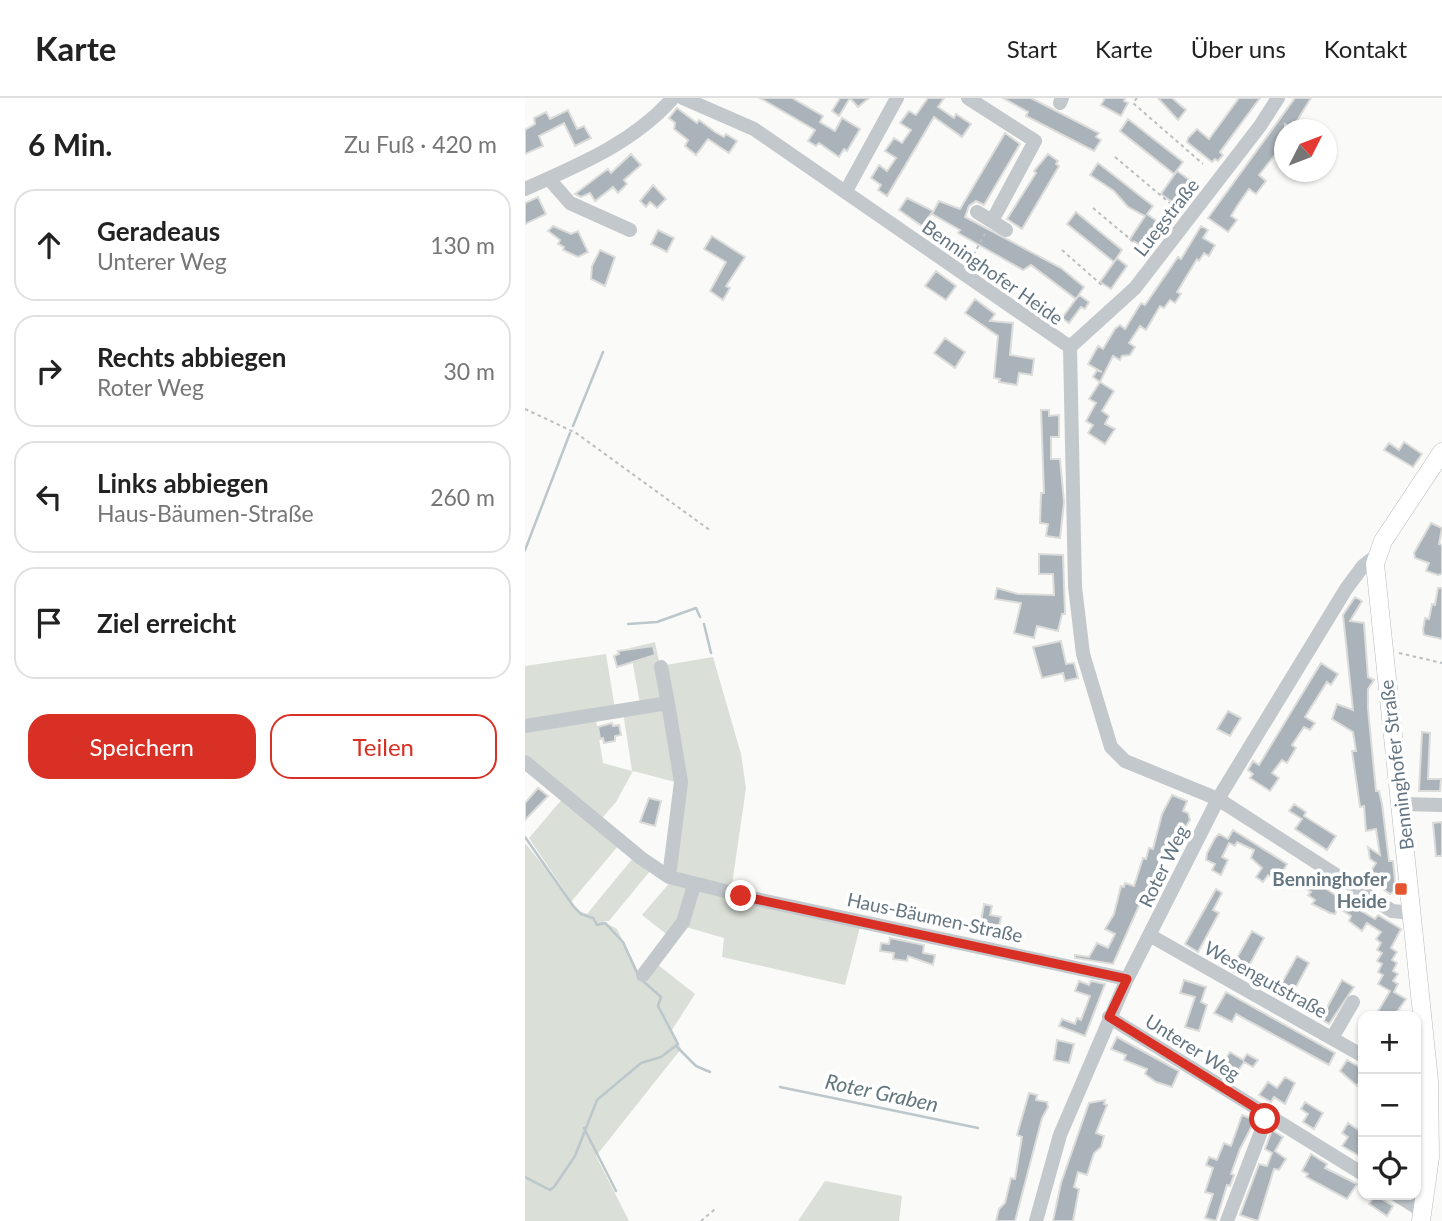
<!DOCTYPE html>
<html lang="de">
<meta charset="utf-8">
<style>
:root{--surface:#fff;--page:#f6f6f6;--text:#222;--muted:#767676;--line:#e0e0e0;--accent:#d93025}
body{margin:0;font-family:Lato,sans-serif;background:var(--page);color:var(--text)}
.controls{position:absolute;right:21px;bottom:21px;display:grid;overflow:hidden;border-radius:14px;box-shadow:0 2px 5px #0004}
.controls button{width:63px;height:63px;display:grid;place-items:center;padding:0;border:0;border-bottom:2px solid var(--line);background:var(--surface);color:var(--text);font:35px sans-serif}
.compass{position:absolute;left:749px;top:21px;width:63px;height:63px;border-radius:50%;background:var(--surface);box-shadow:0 2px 5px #0004;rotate:48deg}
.stop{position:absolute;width:21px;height:21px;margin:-16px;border:5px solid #d93025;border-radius:50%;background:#fff}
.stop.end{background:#d93025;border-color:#fff;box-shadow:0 2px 7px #0008}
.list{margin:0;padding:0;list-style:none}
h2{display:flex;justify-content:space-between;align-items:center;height:91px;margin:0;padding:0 28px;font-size:30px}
h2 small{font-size:23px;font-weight:400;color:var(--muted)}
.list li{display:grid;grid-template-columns:46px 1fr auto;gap:21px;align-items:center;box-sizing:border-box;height:112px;margin:0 14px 14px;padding:0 14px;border:2px solid var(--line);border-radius:21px}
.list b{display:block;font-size:26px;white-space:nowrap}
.list p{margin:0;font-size:23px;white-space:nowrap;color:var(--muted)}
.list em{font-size:23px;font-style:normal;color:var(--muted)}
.actions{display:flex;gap:14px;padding:21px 28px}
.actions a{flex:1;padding:16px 0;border:2px solid var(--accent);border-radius:21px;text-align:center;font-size:24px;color:var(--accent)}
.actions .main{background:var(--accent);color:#fff}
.icon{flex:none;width:38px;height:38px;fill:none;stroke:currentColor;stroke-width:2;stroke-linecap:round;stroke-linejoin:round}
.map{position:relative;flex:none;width:917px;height:1123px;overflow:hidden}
header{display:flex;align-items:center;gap:42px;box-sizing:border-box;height:98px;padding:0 35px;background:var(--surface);border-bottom:2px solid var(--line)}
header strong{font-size:33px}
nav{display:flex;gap:38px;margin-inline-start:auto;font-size:24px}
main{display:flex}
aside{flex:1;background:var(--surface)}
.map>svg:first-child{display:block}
</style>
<header>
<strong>Karte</strong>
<nav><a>Start</a><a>Karte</a><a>Über uns</a><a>Kontakt</a></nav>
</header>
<main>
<aside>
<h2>6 Min.<small>Zu Fuß · 420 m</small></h2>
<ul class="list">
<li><svg class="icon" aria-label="ahead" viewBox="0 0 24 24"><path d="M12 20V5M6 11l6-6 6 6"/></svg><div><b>Geradeaus</b><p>Unterer Weg</p></div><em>130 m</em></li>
<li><svg class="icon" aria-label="right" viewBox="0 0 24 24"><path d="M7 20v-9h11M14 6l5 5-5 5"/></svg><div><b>Rechts abbiegen</b><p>Roter Weg</p></div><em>30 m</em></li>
<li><svg class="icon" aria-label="left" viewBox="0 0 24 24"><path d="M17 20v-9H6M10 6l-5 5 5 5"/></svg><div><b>Links abbiegen</b><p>Haus-Bäumen-Straße</p></div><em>260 m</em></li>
<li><svg class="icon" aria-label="arrive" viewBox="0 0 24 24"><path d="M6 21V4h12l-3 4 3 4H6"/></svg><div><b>Ziel erreicht</b></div></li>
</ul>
<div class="actions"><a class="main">Speichern</a><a>Teilen</a></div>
</aside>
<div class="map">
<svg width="917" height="1123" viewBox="0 0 917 1123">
<rect width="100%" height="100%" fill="#fafaf8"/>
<path fill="#dadfd7" d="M130,544L135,568L188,559L216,656L221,690L205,800L336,825L320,887L197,859L199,840L161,829L145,839L117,817L153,775L149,768L154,685L108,673L91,704L70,728L93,748L46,804L51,812L62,816L108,760L125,773L84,823H78L92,831L114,875L132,866L170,896L147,932L156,951L71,1058L104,1123H0V745L43,798L4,740L44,693L0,656V568L81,556L90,611L70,615L78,665L107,673L98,614L116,611L105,550Z
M300,1083L377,1098L374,1123H273Z"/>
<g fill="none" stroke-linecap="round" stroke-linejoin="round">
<path stroke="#bbc7cb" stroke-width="2.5" d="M48,328L78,254
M0,452L45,335
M103,526L132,524L171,510L175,519
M179,526L186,555
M0,739L49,809L56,816L68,820L72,827L80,825L98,844L113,877
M151,948L171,968L185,974
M255,989L453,1030
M59,1030L91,1093
M0,1079L25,1092L29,1089L50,1058L72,1002L116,965L136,959L153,946L133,908L136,899L119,884"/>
</g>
<path fill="#aab3b9" stroke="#dcdcda" stroke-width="2" d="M235,0H267L298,18L295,24L310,33L317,20L335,31L322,53L319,51L314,59L294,45L291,48L283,43L290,32Z
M315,0H344L333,9L325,0L314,18L307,13Z
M403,0H419L413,9L429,20L431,16L446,26L437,39L409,19L362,98L353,92L356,87L346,80L354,67L362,73L371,60L360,53L369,40L377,45L386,32L375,25L384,13L391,17Z
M478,0H506L574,35L571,39L576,42L569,53L501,18L503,14Z
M580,0H600L599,3L603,5L596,18L576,7Z
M633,0H647L661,12L653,22Z
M714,0H735L695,54L698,57L693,63L690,61L687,64L662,44L663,40L672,31L684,41Z
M770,0H786L770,26L768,24L765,29L760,26V44L734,77L741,83L731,96L724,91L712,108L706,118L712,122L703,134L683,120Z
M152,10L172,25L174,22L190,34L199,39L201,36L212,43L204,55L183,41L171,57L160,48L163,42L149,31L150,25L144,20Z
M43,12L52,31L59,28L66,40L50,48L39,25L14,38L18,48L0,56V32L10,26L9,20L21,14L25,21Z
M603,21L658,64L649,76L595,33Z
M480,35L495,46L459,107L451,103L444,108L440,119L536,170L559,189L551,201L506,167L498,172L433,135L435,132L407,116L414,103L435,111Z
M106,56L116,67L99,82L102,86L93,95L88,89L70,103L65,95L56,99L50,96L76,76L83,71L86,75Z
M523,56L533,63L531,66L534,68L497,131L482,121L511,75L509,73Z
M573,65L628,108L622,116L636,126L620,150L605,141L620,118L603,109L589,93L565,77Z
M652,73L666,83L650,106L636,96Z
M128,87L141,101L132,110L125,104L121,109L115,103Z
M13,99L21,116L0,126V105Z
M382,100L408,113L397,128L374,112Z
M551,114L597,152L589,164L542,126Z
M28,128L46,136L53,133L63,154L53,159L38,152L39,149L33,146L35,142L23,133Z
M676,128L683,132L678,140L690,147L684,158L679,155L674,163L672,161L652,194L656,196L650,205L645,202L639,210L635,208L621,232L615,228L604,245L610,249L605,257L597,258L595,262L588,258L575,284L568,279L572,272L577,274L563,266L573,248L578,251L590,231L595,227L600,231L616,205L620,207L653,159L656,161Z
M133,132L149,140L142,154L126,146Z
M187,138L220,159L201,188L205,190L198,202L185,193L201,164L179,151Z
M75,152L90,159L80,188L66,181L67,168Z
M592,160L602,168L586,191L575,184Z
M411,173L431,188L421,202L400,188Z
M554,197L564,204L560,211L556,209L544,225L537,220Z
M450,201L470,216L465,223L488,225L485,257L509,261L507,277L494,275L492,287L474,284L475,281L469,280L473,238L440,215Z
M420,240L440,254L430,270L409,255Z
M575,284L589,293L577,313L584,318L580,326L590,331L580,346L563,335L568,327L561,323L571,305L564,301Z
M516,312H524V318L534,317V339H526V361H535L539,404L535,440L521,438L523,426L515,425L516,395H519Z
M879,344L897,356L888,369L859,352L864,345L874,352Z
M906,425L917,430L914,446L917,447V476L913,477L901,473L904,465L890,460L889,455Z
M514,456L538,457L540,516H537L533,533L512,528L509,540L489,535L496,505L470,501L472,490L493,496L529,497L528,476H514Z
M913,490H917V541L899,537L898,532L900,520L904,521L907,506L910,507Z
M830,499L837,503L825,523L839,525L843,579L849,582L843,591V611L851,693H854L857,706L864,763H868L871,793L865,796L842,779L851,765L845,761L843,749L855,757L851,731L841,733L839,708L835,709L827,653H831L828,634L807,621L812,606L828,612L818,517Z
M536,543L541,566L549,565L553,580L540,583L538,575L517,580L508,549Z
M128,548L130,557L92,569L89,558L94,556L93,553Z
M796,565L813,576L806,587L802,584L780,619L790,625L785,632L779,629L767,647L771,650L762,665L757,662L747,675L754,680L745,693L725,680L728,676L723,672L728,663L734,667Z
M703,613L716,620L705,638L692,631Z
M87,625L88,628L94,627L96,637L90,638V643L79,645L78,640L75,641L73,629Z
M897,634L905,635L903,681H916L915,693H894Z
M13,690L23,698L0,722V705Z
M647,697L662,703L658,713L663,715L665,722L659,731L656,730L644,757L636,754L631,782L625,793L621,792L588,866L550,860V857L564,859L572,845L583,850L590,836L580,831L589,816L596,788L599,789L600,785L609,788L618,760L621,761L624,750L628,751L637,716Z
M124,700L136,703L130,728L115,724Z
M769,706L781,714L779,718L811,738L802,752L770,731L777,721L764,713Z
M917,724V758H911L908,725Z
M708,732L762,766L752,783L743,777L738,784L731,779L737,770L726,760L729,752L712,744L710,748L704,745L697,759L703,762L696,777L687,772L690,766L681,762L682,755L690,740L694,736L703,741Z
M777,779L789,789L794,786L812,798L815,796L816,801L850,821L853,817L876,831L866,850L872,854L867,862L872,865L868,873L873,876L868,883L873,886L869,894L881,901L869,918L852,915L865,893L853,886L858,877L853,874L857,866L852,863L857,855L852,852L856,845L851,841L856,834L842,825L837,833L824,823L826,818L813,810L810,816L805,815L787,806L790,802L783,797L786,794L773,786Z
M691,791L697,795L688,812L694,815L673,854L660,846Z
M459,806L467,808L465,817L476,819L473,834L462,832L464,826L456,824Z
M727,833L739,840L718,879L705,872Z
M365,840L399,847L398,855L410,857L408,867L383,858L382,863L368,861L369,855L355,853L356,845L364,846Z
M772,858L784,865L763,904L750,897Z
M659,882L681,889L676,904L682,907L674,933L660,929L670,899L655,895Z
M817,882L829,889L804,926L796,921Z
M554,883L564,887L566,883L580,886L560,938L534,928L537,921L550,926L552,920L556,922L565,898L550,893Z
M701,894L810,955L804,967L711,916L707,924L689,915Z
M592,939L654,973L647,989L631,984L620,976L622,971L599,962L601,957L586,951Z
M532,942L549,946L544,965L529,962Z
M705,954L718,962L722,956L733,962L728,969L719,964L709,979L694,970Z
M822,962L838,971V986L834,984L832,988L815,973Z
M760,979L770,985L760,1006L749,999L746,1004L734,997L743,984L752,990Z
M504,995L512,997L511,1002L522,1004L523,1009L517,1020L490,1123H471L474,1111L480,1105L486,1080L490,1081L497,1039L492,1037Z
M580,1002L579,1006L582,1007L571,1035L579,1038L576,1049L569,1055L562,1077L553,1074L549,1089L554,1091L548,1123H528L536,1085L564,1005Z
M780,1004L798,1015L789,1031L778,1024L783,1016L776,1011Z
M717,1017L730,1022L715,1051L706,1076L709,1077L705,1088L702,1087L691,1123L680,1120L688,1096L680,1094L688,1070L681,1067L684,1059L692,1062L699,1045L706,1048Z
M823,1025L838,1035V1060L817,1048L823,1039L817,1035Z
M747,1032L758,1039L750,1053L761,1061L754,1072L749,1071L733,1123L715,1117L734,1066L742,1068L747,1055L740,1051Z
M786,1056L802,1066L800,1070L832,1086L822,1101L781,1079L783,1076L777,1073Z
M850,1097L868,1108L862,1118L844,1106Z"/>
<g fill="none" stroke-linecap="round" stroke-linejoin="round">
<g stroke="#b5babe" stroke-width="19">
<path id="major" d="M896,1123L905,1059L904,983L850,466L858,443L917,354"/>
</g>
<path stroke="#bbbfc2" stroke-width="2" stroke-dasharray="3.5 3.5" stroke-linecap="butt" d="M612,0L608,5L678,66
M590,59L647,107
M568,110L616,150
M537,152L579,189
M445,163L461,134
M0,311L51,335L186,433
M874,555L917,565
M176,1123L190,1111"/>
<path stroke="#c3c8cc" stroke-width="14" d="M158,0L229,31L545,249
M443,0L510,43L467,123
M535,5L537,0
M24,81L45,105L105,132
M0,91C54,67 108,45 148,0
M321,93L372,0
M452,114L481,132
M545,249L550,489L558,556L586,649L600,663L693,701L867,813L888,815
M545,249L610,190L735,28L753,0
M136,569L143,605
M0,628L143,605L156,684L144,779
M0,664L116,760L144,779L236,802L602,881
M876,706L917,707
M626,838L838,958
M118,877L158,824L169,787
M584,919L838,1076
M807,940L828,904
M872,1097L899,1114
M511,1123L535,1037L602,881L693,701L821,491L838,468L852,457
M702,1123L742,1018"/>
<use href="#major" stroke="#fff" stroke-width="18"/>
</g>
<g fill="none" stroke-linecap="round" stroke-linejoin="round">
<path stroke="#d93025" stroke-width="9" d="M216,798L602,881L584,919L742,1017L740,1021"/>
</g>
<rect fill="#e4572e" stroke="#fff" stroke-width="2.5" x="869" y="784" width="14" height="14" rx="3.5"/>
<g text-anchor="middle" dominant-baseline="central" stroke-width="7" stroke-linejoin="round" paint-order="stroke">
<g font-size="19" fill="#657683" stroke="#fff">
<text transform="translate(641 119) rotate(-52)">Luegstraße</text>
<text transform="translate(468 174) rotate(35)">Benninghofer Heide</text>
<text transform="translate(871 667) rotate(-97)">Benninghofer Straße</text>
<text transform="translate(638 768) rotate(-64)">Roter Weg</text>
<text transform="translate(410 819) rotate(12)">Haus-Bäumen-Straße</text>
<text transform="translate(741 881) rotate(29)">Wesengutstraße</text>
<text transform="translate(668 949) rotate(32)">Unterer Weg</text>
</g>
<g font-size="19" font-weight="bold" fill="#657683" stroke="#fff" text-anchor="end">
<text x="862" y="780">Benninghofer<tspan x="862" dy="22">Heide</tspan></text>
</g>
<g font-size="21" font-style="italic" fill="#60757c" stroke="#fff">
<text transform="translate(357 994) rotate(12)">Roter Graben</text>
</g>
</g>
</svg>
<div class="controls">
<button>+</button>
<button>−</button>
<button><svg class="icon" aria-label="locate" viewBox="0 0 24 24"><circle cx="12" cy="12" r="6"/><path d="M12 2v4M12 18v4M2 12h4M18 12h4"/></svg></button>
</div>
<svg class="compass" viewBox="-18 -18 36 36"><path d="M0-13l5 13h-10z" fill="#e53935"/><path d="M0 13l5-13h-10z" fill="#767676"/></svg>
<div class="stop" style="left:740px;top:1021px"></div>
<div class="stop end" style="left:216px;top:798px"></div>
</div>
</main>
